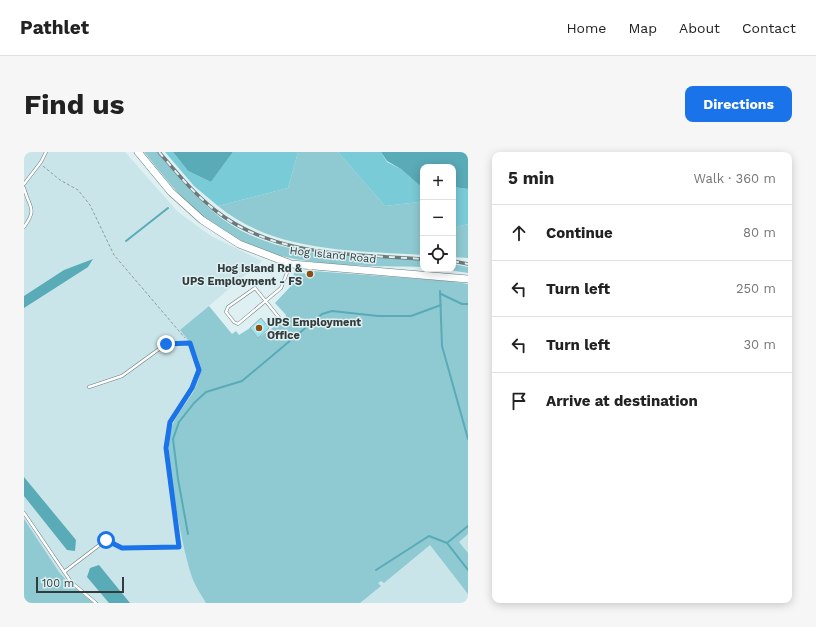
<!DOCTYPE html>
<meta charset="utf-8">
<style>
:root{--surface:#fff;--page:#f6f6f6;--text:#222;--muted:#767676;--line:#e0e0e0;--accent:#1a73e8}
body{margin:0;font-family:"Work Sans",sans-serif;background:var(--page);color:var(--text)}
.controls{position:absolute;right:12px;top:12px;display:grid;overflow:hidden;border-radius:8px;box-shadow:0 2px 10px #0003}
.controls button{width:36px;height:36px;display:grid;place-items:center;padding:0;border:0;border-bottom:1px solid var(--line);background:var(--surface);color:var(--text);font:20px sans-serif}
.scale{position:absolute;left:12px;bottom:10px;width:88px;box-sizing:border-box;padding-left:4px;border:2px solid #343b3c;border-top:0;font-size:11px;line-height:14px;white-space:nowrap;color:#343b3c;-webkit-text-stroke:3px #def0f2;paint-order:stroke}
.stop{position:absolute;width:12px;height:12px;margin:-9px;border:3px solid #1a73e8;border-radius:50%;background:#fff}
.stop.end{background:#1a73e8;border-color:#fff;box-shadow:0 1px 4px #0008}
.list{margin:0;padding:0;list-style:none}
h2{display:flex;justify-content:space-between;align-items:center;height:52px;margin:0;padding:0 16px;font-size:17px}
h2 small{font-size:13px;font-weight:400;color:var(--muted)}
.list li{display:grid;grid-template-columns:26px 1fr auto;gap:12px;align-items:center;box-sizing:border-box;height:56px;padding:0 16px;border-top:1px solid var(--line)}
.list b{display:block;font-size:15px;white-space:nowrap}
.list em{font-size:13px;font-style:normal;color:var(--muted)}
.icon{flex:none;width:22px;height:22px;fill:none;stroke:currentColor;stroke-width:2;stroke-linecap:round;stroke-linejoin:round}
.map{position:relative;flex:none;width:444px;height:451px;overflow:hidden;border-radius:8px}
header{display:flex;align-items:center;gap:24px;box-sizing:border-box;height:56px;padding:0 20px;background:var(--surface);border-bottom:1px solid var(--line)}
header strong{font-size:19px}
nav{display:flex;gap:22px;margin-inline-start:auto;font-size:14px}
.intro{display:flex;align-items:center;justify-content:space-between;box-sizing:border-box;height:96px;padding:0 24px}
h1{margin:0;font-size:28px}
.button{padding:10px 18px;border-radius:8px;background:var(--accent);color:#fff;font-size:14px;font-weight:700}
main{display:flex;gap:24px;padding:0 24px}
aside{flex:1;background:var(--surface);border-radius:8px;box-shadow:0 2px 10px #0003}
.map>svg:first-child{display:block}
</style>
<header>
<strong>Pathlet</strong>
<nav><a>Home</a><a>Map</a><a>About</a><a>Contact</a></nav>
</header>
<div class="intro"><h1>Find us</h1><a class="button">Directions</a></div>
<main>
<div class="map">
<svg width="444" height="451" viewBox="0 0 444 451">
<rect width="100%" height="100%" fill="#def0f2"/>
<path fill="#cae5e9" d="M0,0H101L154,60L187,84L238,109L173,164L220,220L444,135V451H0Z"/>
<path fill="#8fcad2" d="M120,0H133C152,22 170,44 192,62C248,108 330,104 399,108V115C351,114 300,115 253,103C227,96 199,80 178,63C156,46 138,22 120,0Z
M274,0H314L361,54L395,50L399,54V103C329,98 251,101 194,54L264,36Z
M444,72V106L429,105V76Z
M429,112L444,115V121L419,117H429Z
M289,119L425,129L444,132V382L435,390L444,401V442L406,393L360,431L357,429L354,431L357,434L336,451H182C178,444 173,437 170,430C160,408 140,303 146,281C149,267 158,257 166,245C185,217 174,200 156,178L185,154L208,182L212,179L215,183L226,176L234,186L261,167L262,163L251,151L267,134L270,121L272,120L289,123Z
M0,367L35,420L44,430L69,451H0Z"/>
<path fill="#79cbd7" d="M141,0H149L164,19L187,30L209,0H274L264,36L194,54L170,34Z
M314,0H357L363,10L377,17L395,33L399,34V54L395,50L361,54Z
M429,35L444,37V72L429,76Z"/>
<path fill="#59abb7" d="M149,0H209L187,30L164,19Z
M357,0H444V37L429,35V15H399V34L395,33L377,17L363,9Z
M69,107L64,115L0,156V144L40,118Z
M0,325L52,388L51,399L43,398L0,344Z
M75,413L106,451H85L63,425L66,416Z"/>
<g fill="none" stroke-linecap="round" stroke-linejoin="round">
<path stroke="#59abb7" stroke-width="2" d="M102,89L144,56
M416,139L418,194L444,287
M417,142L438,152H444
M164,382L154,327L149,287L155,270L170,251L182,240L218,229L298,162L308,159L354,164H387L417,153
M423,391L444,374
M352,418L405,384L423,391L444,418"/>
</g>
<path fill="#94e6f2" stroke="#9daeb0" d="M237,166L245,176L234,186L226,176Z"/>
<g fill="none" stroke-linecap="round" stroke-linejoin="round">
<g stroke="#6c7c7f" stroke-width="3.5">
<path id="lane" d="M0,32L17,10L22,0
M0,36C5,56 14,56 0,75
M257,168L231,136L204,155L202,160L210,170L214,172L257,136L266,113
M0,361L47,430L72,451
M40,420L82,388L98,396L155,395L142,296L146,270L168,235L175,217L166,191L142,192L98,224L65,235"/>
</g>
<g stroke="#6c7c7f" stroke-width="8">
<path id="secondary" d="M114,0L147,40L178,68L215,92L267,112L444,127"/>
</g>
<path stroke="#8f9c9e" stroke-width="1" stroke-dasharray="3 2" stroke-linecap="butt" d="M19,14L36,28L54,38L66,53L90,103L161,186"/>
<use href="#lane" stroke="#fff" stroke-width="2.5"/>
<use href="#secondary" stroke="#fff" stroke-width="7"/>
<g stroke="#6d7879" stroke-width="3.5">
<path id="rail" d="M135,0C153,21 170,42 192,59C251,105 328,102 399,107
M429,109L444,112"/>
</g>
<use href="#rail" stroke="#def0f2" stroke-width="2" stroke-dasharray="6" stroke-linecap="butt"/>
</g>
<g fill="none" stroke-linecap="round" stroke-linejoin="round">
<path stroke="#1a73e8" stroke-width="5" d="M82,388L98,396L155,395L142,296L146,270L168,236L175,218L166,191L142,192"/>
</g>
<g fill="#8d4e14" stroke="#def0f2" stroke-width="1.5">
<circle cx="286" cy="122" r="4"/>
<circle cx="235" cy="176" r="4"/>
</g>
<g text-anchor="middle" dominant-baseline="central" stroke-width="3" stroke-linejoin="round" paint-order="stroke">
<g font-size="11" fill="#343b3c" stroke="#def0f2">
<text transform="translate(309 103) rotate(6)">Hog Island Road</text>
</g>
<g font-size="11" font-weight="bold" fill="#343b3c" stroke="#def0f2" text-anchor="end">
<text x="278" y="116">Hog Island Rd &amp;<tspan x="278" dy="13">UPS Employment - FS</tspan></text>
<text x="243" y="170" text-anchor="start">UPS Employment<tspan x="243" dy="13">Office</tspan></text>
</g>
</g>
</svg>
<div class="controls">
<button>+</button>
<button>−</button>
<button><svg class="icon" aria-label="locate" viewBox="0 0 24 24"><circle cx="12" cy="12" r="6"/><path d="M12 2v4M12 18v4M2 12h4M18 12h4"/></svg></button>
</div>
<div class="scale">100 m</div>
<div class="stop" style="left:82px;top:388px"></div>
<div class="stop end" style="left:142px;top:192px"></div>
</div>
<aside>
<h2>5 min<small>Walk · 360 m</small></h2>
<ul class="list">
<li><svg class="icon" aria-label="ahead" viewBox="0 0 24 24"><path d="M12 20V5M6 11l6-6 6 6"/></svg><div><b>Continue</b></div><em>80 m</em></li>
<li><svg class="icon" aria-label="left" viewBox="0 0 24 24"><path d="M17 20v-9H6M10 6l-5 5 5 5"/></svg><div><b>Turn left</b></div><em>250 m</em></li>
<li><svg class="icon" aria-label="left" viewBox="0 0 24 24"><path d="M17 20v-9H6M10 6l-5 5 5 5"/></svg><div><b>Turn left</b></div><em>30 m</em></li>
<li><svg class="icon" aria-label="arrive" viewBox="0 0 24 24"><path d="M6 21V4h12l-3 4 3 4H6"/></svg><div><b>Arrive at destination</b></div></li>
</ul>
</aside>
</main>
